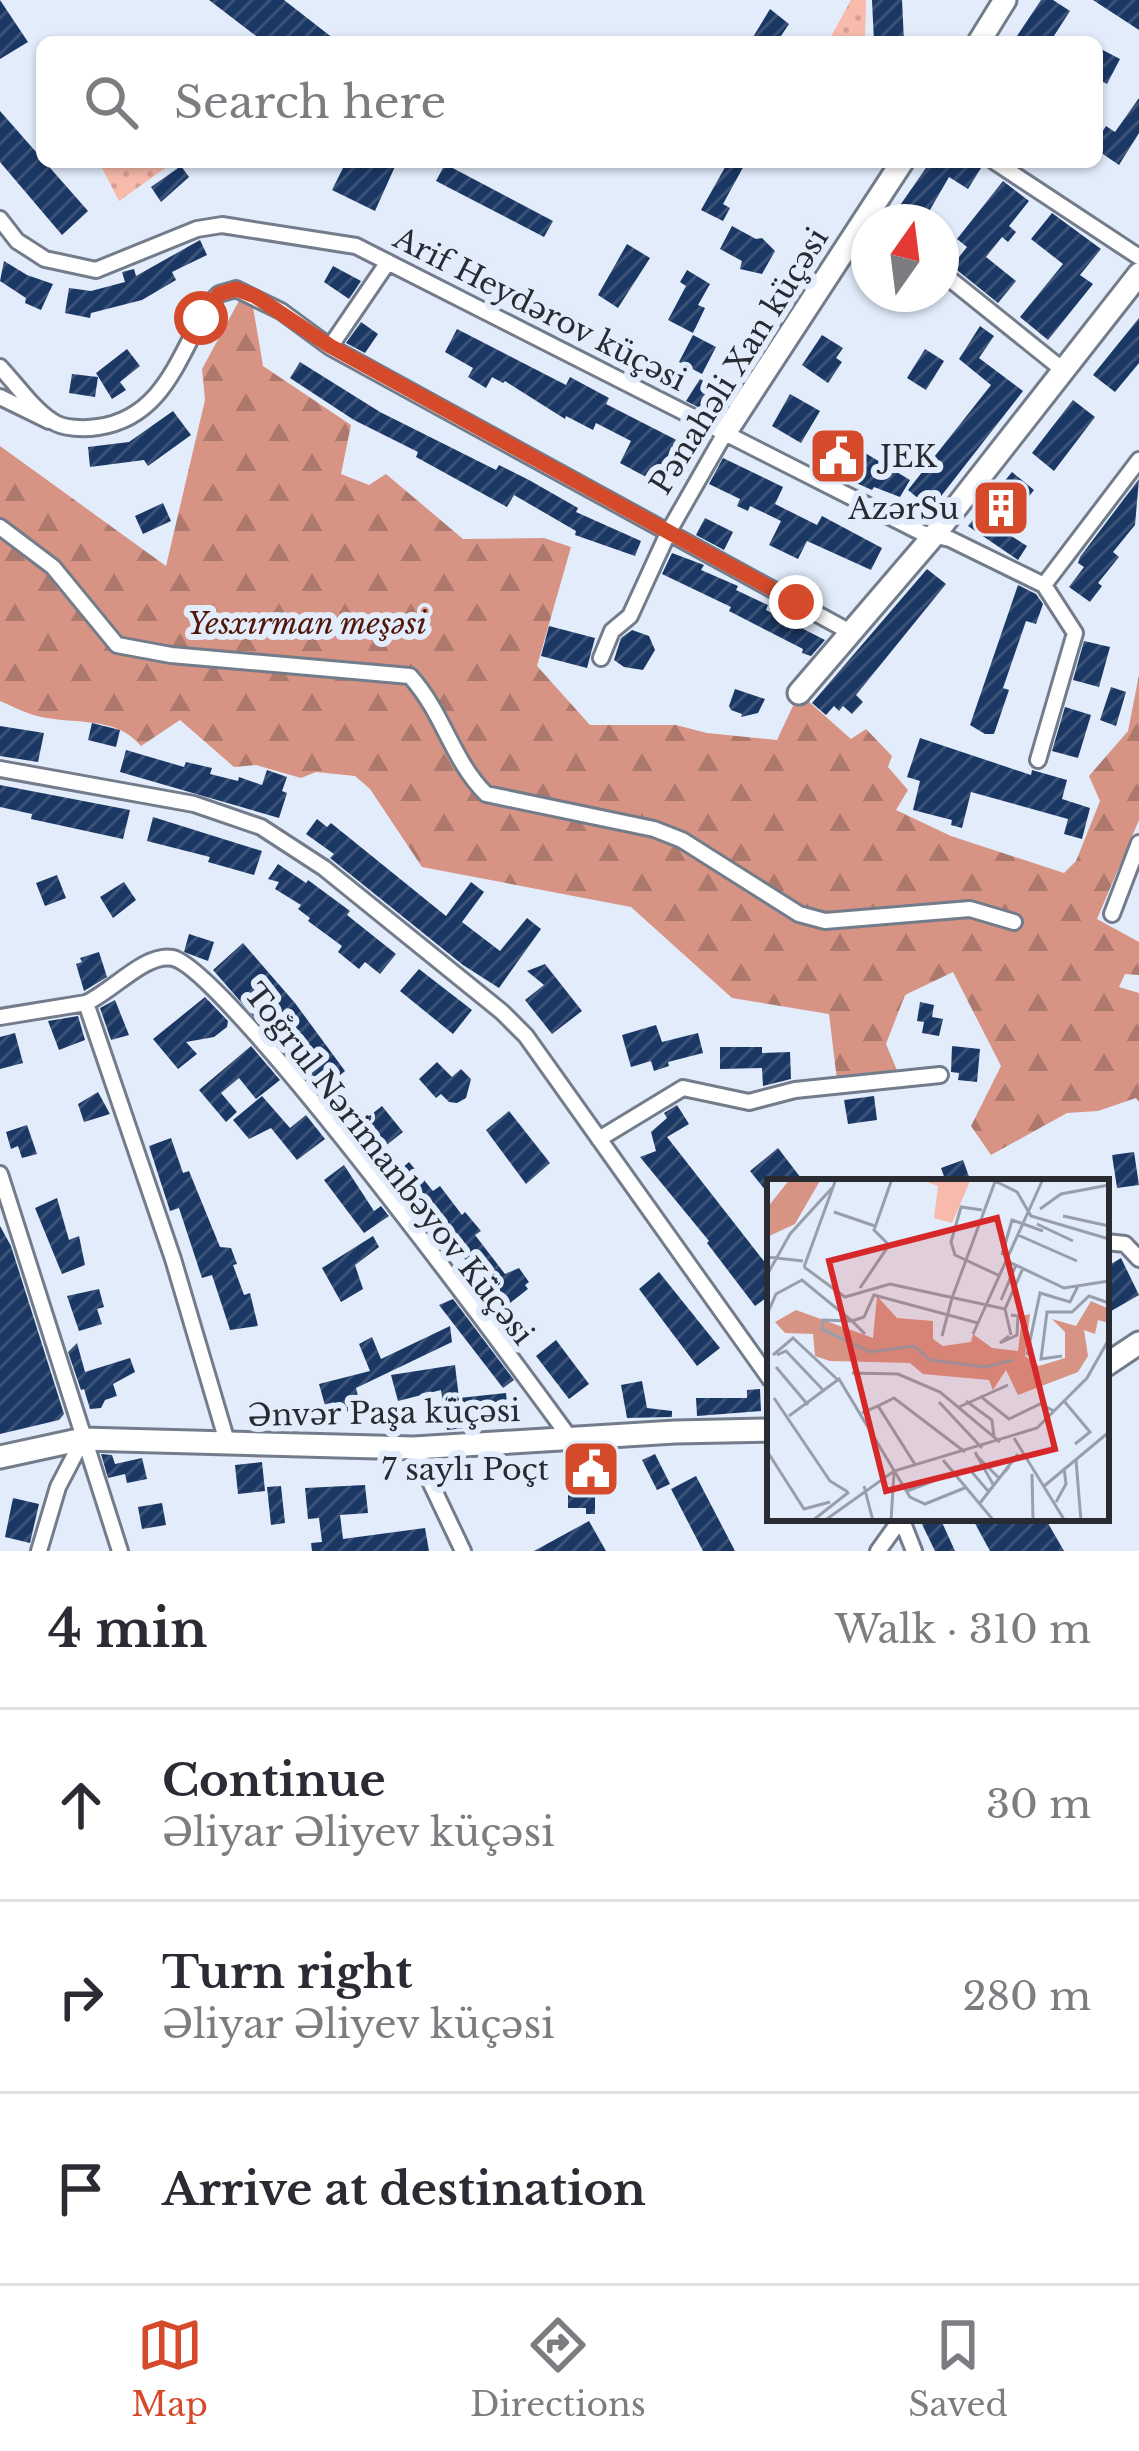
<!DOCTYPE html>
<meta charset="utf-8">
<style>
:root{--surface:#fff;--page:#f7f7f7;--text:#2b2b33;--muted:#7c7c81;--line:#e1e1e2;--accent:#d44a2b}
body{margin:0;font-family:"Libre Baskerville",serif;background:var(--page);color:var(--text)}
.compass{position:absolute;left:851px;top:204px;width:108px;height:108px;border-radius:50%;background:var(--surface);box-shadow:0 3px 9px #0004;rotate:14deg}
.stop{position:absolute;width:36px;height:36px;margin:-27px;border:9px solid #d44a2b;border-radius:50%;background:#fff}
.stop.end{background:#d44a2b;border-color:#fff;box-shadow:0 3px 12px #0008}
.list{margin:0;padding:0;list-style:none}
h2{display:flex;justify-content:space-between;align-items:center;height:156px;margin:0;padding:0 48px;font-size:51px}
h2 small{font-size:39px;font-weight:400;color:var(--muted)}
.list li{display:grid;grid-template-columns:78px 1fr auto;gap:36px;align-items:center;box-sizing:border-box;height:192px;padding:0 48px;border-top:3px solid var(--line)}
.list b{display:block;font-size:45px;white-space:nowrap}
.list p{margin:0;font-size:39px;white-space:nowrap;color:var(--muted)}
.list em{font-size:39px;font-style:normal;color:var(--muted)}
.icon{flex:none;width:66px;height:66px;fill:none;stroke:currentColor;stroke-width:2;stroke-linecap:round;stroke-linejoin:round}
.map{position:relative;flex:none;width:1139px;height:1551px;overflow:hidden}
.search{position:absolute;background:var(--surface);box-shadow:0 3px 9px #0004;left:36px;right:36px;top:36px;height:132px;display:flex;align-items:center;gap:30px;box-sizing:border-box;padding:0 42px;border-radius:18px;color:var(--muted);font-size:45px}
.sheet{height:732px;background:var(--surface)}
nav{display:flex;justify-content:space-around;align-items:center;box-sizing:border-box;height:168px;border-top:3px solid var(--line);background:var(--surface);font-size:33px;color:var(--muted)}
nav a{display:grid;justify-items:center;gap:6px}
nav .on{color:var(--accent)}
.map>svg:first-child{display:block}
</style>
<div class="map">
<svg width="1139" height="1551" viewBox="0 0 1139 1551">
<defs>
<pattern id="grass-dots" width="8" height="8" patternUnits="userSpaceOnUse" patternTransform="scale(3)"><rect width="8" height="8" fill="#f8baab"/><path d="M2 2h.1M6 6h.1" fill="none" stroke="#d5a094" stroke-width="1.8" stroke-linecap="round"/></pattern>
<pattern id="forest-firs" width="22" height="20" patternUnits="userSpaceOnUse" patternTransform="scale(3)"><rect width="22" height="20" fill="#d79484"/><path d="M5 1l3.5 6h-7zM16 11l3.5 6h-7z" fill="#ae796d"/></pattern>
<pattern id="building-hatch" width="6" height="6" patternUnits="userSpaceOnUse" patternTransform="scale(3)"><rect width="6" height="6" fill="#1b3864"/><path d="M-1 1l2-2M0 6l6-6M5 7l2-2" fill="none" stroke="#3c5377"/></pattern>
</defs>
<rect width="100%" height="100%" fill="#e2ecfb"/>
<path fill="url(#grass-dots)" d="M851,0H866L865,42H828Z
M99,162H174L119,201Z"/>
<path fill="url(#forest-firs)" d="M241,297L252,301L263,366L351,425L341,474L369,485L386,474L463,539L544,538L571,547L537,666L590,725H676L707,733L777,740L799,693L851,739L866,729L892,756L888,767L908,790L896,810L951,836L1064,873L1076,861L1100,801L1089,776L1128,731L1139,675V820L1097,919L1139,942V975L1125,974L1119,987L1139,993V1102L1136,1098L1098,1111L1067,1113L991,1155L971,1126L1001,1066L953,972L905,995L886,1044L899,1075L837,1080L829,1014L732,998L631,907L422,867L370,789L355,776L316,772L301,778L256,765L234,767L180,720L141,746C116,715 72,725 37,716C25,713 12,706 0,701V446L166,566L205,400L202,369Z"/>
<path fill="url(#building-hatch)" d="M0,0L28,42L0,59Z
M209,0H284L338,42H264Z
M872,0H902L904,42H874Z
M1041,0H1053L1070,11L1050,42H1013Z
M1093,0H1139V30Z
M770,9L789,24L777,42H750Z
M1097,47L1120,59L1107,84L1097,79Z
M1139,98V133L1119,165L1097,150V140L1106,126L1115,132Z
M0,111L88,211L62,235L0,162Z
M346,162H397L375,211L332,190Z
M728,162H746L723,204L730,208L723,221L701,210Z
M930,162H972L981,168L968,189L949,177L923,222H899L892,217Z
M445,164L553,221L544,237L436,181Z
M181,166L189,177L161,202L151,187Z
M1003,181L1029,201L1009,226L1016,232L1008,242L1002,237L986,257L1016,281L998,303L952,266L967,247L957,239Z
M1052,213L1101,249L1080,275L1093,284L1048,340L1020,317L1063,264L1031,239Z
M732,226L756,239L762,238L775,251L762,274L740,269L742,261L720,249Z
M200,240L207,255L172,272L176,280L142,300L91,313L90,318L65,313L69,288L91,291L125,282L122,272L134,269L136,276Z
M627,244L650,258L618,308L598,295Z
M4,261L27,275L53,284L41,310L25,303L26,298L0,281Z
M333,266L361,281L349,299L324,282Z
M687,270L710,284L698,305L705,308L693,333L668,320L686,286L680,282Z
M1139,318V363L1115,392L1093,375Z
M361,322L378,334L365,353L346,343Z
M980,326L994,336L979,358L1023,391L931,509L908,490L991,385L959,359Z
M457,329L566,385L570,377L609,398L606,404L698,451L684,480L655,465L648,478L620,463L631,441L596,423L593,430L566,416L565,419L505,381L503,383L492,377L486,388L468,377L473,368L445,352Z
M693,335L716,347L702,374L679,362Z
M822,335L843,348L836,358L842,362L828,383L802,365Z
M127,349L140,366L120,382L126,390L112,399L96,373Z
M925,349L944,361L926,390L907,378Z
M300,362L380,412L496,470L499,465L529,480L578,508L576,512L641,541L635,556L575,535L576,531L514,495L507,507L416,457L418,452L354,420L290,378Z
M72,374L98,377L95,397L69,393Z
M700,379L724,391L712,414L686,401Z
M790,394L820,411L801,443L772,426Z
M1073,400L1095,417L1054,471L1032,453Z
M173,411L191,435L148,466L144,460L90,467L88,447L129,442Z
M837,436L910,480L900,497L874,487L872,490L820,467Z
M723,458L783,487L775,504L817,525L822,516L882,548L871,570L807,541L798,559L769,545L781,521L750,506L748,511L737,506L740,499L709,484Z
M1012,472L1034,490L1002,530L1027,546L1018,560L968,526Z
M1139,479L1135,525L1113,552L1119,557L1098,583L1102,586L1090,602L1069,587L1084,567L1078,563L1080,557Z
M163,503L171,521L143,534L135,516Z
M705,518L733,532L724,550L696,535Z
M672,553L704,565L701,570L738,586L736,590L768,605L766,610L825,640L811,656L802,653L803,649L729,611L731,607L662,574Z
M927,569L946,584L856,695L863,702L852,714L843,706L839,711L834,706L826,715L812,703Z
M1018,585L1036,594L1043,604L1036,624L1026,621L1003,688L1009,690L994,734H985L970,725Z
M549,626L595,638L587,668L541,656Z
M632,630L649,636L655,650L643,670L624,667L614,660L621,638Z
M1084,641L1110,647L1099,687L1073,680Z
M1111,687L1126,692L1116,726L1100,720Z
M735,689L765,699L758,713L741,717L742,714L731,710L729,706Z
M1065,707L1091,715L1078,758L1052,751Z
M92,723L120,730L116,747L88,740Z
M0,726L44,733L38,762L0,756Z
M920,738L1031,775L1032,770L1067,780L1062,799L1090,808L1082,839L1064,834L1068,819L971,792L962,828L951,825L952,820L913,810L920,781L907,777Z
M126,750L184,767L186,762L212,768L210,774L238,781L239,777L262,785L267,770L287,777L282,791L287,793L279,818L120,772Z
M0,785L130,810L123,839L31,819L32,814L0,807Z
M153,817L262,851L254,875L208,862L210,857L147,841Z
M317,819L327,827L331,823L446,916L471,882L484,892L462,922L500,951L527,918L541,929L499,988L463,965L330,858L334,854L306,834Z
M278,864L306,883L308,880L350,911L347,915L396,954L380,974L365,962L359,969L338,952L342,946L308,921L310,918L298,909L301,905L275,889L279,882L268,879Z
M57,875L66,898L45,906L36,883Z
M124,882L136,900L113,918L100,897Z
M189,934L214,942L208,961L184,952Z
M243,943L295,1003L345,1071L327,1086L315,1077L310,1081L213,970Z
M99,952L107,977L84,991L76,964L82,962L80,958Z
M545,964L582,1011L552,1034L525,1000L544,985L527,971Z
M419,969L472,1010L453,1034L400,991Z
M205,997L228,1021L227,1027L214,1037L186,1042L197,1054L178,1069L153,1039Z
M115,1000L129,1035L111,1040L100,1008Z
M920,1002L934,1005L932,1017L943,1019L939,1036L922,1033L924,1022L917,1021Z
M78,1016L85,1040L59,1050L48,1021Z
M656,1025L662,1042L698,1033L703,1053L668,1062L669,1066L654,1071L651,1061L631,1067L622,1035Z
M15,1033L23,1063L0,1069V1037Z
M251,1046L280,1080L256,1099L239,1078L221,1093L237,1112L226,1122L199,1090Z
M952,1046L980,1049L977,1082L958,1080L959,1073L951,1072Z
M720,1047H762V1053L790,1052L791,1079L763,1086L762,1068L720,1069Z
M437,1062L452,1077L461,1069L471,1079L466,1098L457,1103L449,1102L441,1094L436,1098L419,1079Z
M98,1092L110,1114L84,1122L78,1104Z
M262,1096L290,1128L306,1115L325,1139L297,1160L271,1128L249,1139L233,1120Z
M874,1096L877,1120L848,1124L844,1100Z
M677,1105L689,1124L667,1137L770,1269V1295L755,1306L707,1243L709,1241L640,1157L656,1151L651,1132L667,1118L664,1113Z
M382,1106L403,1132L374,1155L353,1129Z
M509,1111L550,1163L526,1184L486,1130Z
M27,1125L37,1154L22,1158L18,1146L11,1149L6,1132Z
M171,1138L183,1173L189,1171L220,1247L231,1248L237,1264L233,1265L244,1295L250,1293L258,1326L230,1330L212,1275L202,1278L179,1208L170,1211L149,1146Z
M778,1148L804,1182H770V1196L750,1171Z
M1134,1152L1139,1185L1117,1188L1112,1155Z
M963,1160L971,1182H946L941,1168Z
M409,1162L433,1191L440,1186L462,1215L465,1212L481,1231L475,1235L505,1274L519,1268L529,1282L525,1285L528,1289L510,1303L507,1300L500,1305L414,1193L410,1196L393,1176Z
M344,1165L374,1211L381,1206L389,1216L364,1233L324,1180Z
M57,1198L69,1240L79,1236L85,1265L62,1274L35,1208Z
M0,1226L11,1246L64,1414L59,1420L0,1434Z
M373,1236L379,1247L355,1265L363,1289L341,1302L322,1268Z
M1121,1258L1139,1295L1106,1314V1267Z
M659,1272L720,1348L697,1366L639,1289Z
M99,1289L104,1307L97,1309L102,1324L79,1331L67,1296Z
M453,1299L514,1380L503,1388L439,1305Z
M450,1326L452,1342L356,1388L361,1408L328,1416L319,1384L370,1371L359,1344L372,1337L381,1359Z
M556,1340L589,1384L569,1399L536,1356Z
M77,1343L85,1372L130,1358L135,1372L113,1384L117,1396L105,1400L101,1408L90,1409L84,1389L81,1390L68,1352Z
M455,1365L459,1398L506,1393L509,1423L447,1430L441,1390L398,1401L391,1375Z
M642,1381L647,1408L672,1411V1417L627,1418L621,1385Z
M760,1389L761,1411L697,1416L696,1398H747V1390Z
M101,1454L112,1455L115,1464L142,1458L147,1479L127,1483L125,1474L108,1478Z
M655,1454L670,1484L657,1490L642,1460Z
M595,1460V1514H586V1508H568V1484H584L582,1462Z
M262,1462L265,1491L238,1494L235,1465Z
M696,1476L735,1551H703L671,1489Z
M365,1485L368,1513L340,1515L343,1539L425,1528L429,1551H312L311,1543L322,1542L319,1518L308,1519L305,1488Z
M281,1486L285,1523L271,1525L267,1487Z
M13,1498L39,1504L30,1543L5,1537Z
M162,1503L166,1525L142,1529L138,1507Z
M919,1518H940L955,1551H935Z
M972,1518H1045L1064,1551H990Z
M589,1521L606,1551H534Z"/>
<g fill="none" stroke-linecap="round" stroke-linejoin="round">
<g stroke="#737c8a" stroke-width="20">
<path id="street" d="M995,162L1139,257
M0,219L17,241L45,259L96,270L197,229L222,225L356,246L922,533L950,539L1044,585
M941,272L1063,370
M330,347L388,262
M0,367C16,384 33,409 52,421C63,429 85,429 98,427C166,417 179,352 211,302L219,294L236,289L281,311L330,347L850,632
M0,397L49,421
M0,527L53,567L117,645L171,655L410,676C444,714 452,760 486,794L654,829L682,840L799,914L825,921L970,909L1014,922
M601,658L612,631L630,616L669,531L725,433
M1038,760L1075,633L1044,585L1139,460
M0,769L194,804L261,827L324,868L502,1012L526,1036L770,1379
M1112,914L1139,843
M86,1003C113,991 146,952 173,958C228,971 519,1368 570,1438
M0,1017L86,1003L173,1259L228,1445
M599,1139L683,1088L749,1102L795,1090L940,1075
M0,1174L120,1551
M1106,1242L1125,1244L1139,1259
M414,1448L463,1551
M901,1518L914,1551
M39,1551L58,1487L83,1439
M878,1551L901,1519"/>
</g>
<g stroke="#737c8a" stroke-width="27">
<path id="secondary" d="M979,42L1005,0
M725,433L902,162
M799,693L936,533L1139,274
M1106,1365L1139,1343
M0,1457L83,1439L414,1448L675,1432L770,1430"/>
</g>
<use href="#street" stroke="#fff" stroke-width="14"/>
<use href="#secondary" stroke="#fff" stroke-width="21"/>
</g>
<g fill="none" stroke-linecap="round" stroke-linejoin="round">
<path stroke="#d44a2b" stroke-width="15" d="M201,318L219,294L236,289L255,296L330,346L796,602"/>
</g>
<defs>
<g id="civic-square" transform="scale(3)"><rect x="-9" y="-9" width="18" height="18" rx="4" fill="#d44a2b" stroke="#e2ecfb"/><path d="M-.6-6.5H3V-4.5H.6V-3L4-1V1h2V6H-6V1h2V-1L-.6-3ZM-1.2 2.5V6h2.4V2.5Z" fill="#fff"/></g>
<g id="building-square" transform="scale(3)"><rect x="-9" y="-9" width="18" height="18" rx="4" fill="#d44a2b" stroke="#e2ecfb"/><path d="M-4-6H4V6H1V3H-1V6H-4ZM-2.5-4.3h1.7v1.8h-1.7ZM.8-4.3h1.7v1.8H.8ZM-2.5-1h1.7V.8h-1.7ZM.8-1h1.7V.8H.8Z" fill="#fff"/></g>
</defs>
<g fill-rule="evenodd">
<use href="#civic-square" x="838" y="456"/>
<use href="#building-square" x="1001" y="508"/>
<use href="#civic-square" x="591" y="1469"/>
</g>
<g text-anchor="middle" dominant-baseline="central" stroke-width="12" stroke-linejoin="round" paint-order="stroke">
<g font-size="30" fill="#282c32" stroke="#e2ecfb">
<text transform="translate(540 309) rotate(27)">Arif Heydərov küçəsi</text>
<text transform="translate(739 361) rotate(-58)">Pənahəli Xan küçəsi</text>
<text transform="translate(389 1164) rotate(52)">Toğrul Nərimanbəyov Küçəsi</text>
<text transform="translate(384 1413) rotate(-1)">Ənvər Paşa küçəsi</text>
</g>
<g font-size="30" fill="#282c32" stroke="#e2ecfb" text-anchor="end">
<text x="880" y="456" text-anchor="start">JEK</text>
<text x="959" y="508">AzərSu</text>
<text x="549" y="1469">7 saylı Poçt</text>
</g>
<g font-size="30" font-style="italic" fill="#521609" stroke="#e2ecfb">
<text x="307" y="623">Yesxırman meşəsi</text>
</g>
</g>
<g transform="translate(767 1179)">
<rect width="342" height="342" fill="#e2ecfb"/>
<path d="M151,0H204L185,44L167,39L171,7Z" fill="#f8baab"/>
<path d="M23,0H54L28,45L0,58V29ZM110,117L130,139L166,142V160L176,167L204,163L206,155L225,169L251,172L255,137L263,135L258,177L272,187L298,179V153L285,140L309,147L324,122L342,130V144L331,141L328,155L317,151L321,177L311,193L251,216L239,191L226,211L222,201L156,195L143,184L63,182L48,177L46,155L18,154L8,143L29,131L106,159Z" fill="#d79484"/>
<path fill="none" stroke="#989fab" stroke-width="3" d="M228,2L250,13L264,37L342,60M273,30L294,15L342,6M215,31L194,28L184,63L188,76L233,97M67,33L108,47M296,37L342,47M270,45L306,62M251,56L310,82M235,76L245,41L276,52M0,78L36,82M240,82L297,109L342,102M37,88L78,118L123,105L238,130M37,88L69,0M0,96L23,55L65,9M93,109L122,66L107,51L125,0M185,119L229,0M234,121L249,86M2,131L9,115L35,101L85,142L97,138L107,116L211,144M98,155L85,142L56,141L55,150L103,173L147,167L163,181L218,188L246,181M206,155L276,0M244,156L238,130L256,89M175,157L185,119M242,157L233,164L250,156L251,137L244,136M6,176L26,159L71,201M10,176L19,172L57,212M260,176L273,114L303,123L311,107M295,177L274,180L280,133H305L322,117L342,124M9,188L41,226M85,194L131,195L173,213L233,263M213,217L242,240L273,225L287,232M7,219L63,302L81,313M199,222L225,241L227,258M297,222L323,253L308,265M172,223L215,269M111,227L127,219L198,273M192,228L241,206M95,234L111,227L149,287M22,237L72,200L143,318L158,325L200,308M247,259L298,342M0,272L37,330L63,323M208,273L227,307M209,276L232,299L242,288M176,281L227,342M309,281L314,342M209,287L204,292L221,312L226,308M265,295L266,340M97,307L106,342M276,308L342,253M140,312L187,294M289,323L299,305L297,289M213,324L251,275M45,342L82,313M57,342L127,292L270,249L320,199L342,160M124,342L127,293"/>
<path fill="#d62828" fill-opacity="0.15" stroke="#d62828" stroke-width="6" d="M230,39L288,270L119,312L62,82Z"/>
<rect width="342" height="342" fill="none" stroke="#282c32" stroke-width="6"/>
</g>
</svg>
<svg class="compass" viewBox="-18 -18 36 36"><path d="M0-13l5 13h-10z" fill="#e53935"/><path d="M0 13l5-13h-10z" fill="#7c7c81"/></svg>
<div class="stop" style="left:201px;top:318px"></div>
<div class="stop end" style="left:796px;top:602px"></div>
<div class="search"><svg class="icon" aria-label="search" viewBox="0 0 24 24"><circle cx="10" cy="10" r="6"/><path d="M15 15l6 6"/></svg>Search here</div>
</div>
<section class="sheet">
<h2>4 min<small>Walk · 310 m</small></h2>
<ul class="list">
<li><svg class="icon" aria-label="ahead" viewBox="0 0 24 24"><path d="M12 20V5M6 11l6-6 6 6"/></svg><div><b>Continue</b><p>Əliyar Əliyev küçəsi</p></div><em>30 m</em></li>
<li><svg class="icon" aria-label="right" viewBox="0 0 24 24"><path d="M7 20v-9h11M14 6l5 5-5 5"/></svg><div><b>Turn right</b><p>Əliyar Əliyev küçəsi</p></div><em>280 m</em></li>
<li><svg class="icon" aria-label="arrive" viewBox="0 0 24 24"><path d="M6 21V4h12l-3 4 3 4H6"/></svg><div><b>Arrive at destination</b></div></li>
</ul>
</section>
<nav>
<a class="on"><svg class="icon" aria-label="map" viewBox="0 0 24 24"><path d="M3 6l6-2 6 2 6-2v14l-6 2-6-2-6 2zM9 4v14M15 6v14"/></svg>Map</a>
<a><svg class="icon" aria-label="directions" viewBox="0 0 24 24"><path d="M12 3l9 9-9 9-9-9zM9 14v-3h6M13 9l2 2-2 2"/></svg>Directions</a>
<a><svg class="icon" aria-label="saved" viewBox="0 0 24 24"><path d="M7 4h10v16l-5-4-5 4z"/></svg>Saved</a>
</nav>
